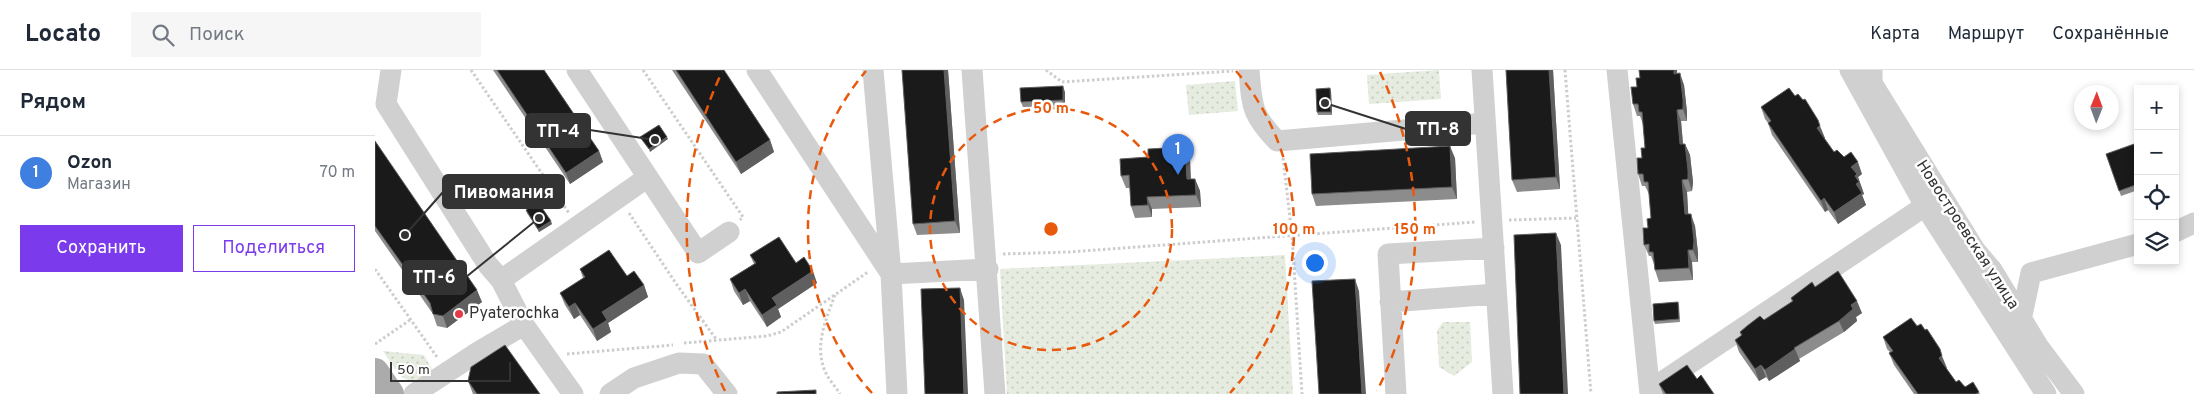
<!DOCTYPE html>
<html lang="ru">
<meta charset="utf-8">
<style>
:root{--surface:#fff;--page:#f6f6f7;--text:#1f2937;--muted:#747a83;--line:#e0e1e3;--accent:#7c3aed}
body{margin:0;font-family:Overpass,sans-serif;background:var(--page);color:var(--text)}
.controls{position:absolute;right:15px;top:15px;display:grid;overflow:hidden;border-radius:0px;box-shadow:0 2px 8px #0003}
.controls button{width:45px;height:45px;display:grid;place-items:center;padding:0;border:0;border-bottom:1px solid var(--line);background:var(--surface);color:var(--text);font:25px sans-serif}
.compass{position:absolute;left:1699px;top:15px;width:45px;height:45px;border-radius:50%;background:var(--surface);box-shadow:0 2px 8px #0003;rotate:1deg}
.scale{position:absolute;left:15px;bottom:12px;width:121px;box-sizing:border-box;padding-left:5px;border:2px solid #333;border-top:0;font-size:14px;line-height:18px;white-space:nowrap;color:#333;-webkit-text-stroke:4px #fff;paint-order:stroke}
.you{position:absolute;left:939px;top:192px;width:18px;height:18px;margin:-12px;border:4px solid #fff;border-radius:50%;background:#1a73e8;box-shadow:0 0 0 8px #1a73e833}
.badge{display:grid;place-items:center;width:32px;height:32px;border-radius:50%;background:var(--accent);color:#fff;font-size:16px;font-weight:700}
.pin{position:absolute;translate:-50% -41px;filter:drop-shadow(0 1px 2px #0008)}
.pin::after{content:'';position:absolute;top:26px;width:18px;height:15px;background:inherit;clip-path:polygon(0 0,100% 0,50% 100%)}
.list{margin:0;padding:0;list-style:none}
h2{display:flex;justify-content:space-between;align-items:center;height:65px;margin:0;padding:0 20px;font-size:21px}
h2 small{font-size:16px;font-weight:400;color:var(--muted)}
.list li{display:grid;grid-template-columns:32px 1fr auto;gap:15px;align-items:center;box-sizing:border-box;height:75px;padding:0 20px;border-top:1px solid var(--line)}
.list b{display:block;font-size:19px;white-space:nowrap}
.list p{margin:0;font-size:16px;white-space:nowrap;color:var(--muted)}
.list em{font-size:16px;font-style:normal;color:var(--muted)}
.actions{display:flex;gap:10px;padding:15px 20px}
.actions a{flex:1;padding:11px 0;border:1px solid var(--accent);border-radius:0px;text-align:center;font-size:18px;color:var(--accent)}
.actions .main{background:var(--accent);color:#fff}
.icon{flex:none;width:28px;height:28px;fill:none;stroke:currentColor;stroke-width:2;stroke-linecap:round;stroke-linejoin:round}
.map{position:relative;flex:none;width:1819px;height:324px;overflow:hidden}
header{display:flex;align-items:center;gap:30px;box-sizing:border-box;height:70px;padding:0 25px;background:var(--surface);border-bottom:1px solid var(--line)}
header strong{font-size:24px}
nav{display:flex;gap:28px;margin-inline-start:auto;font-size:18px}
.search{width:350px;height:45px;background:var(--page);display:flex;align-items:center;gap:12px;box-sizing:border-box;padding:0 18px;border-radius:0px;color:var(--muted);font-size:19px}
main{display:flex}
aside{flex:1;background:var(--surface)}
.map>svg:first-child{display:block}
</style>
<header>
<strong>Locato</strong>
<div class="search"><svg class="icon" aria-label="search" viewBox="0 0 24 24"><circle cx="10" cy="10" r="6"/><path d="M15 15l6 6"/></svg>Поиск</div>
<nav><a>Карта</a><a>Маршрут</a><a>Сохранённые</a></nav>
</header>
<main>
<aside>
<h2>Рядом<small></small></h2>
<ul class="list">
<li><span class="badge" style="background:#3f7fe0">1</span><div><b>Ozon</b><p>Магазин</p></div><em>70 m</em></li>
</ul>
<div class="actions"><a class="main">Сохранить</a><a>Поделиться</a></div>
</aside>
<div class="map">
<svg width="1819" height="324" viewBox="0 0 1819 324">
<defs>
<pattern id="green-dots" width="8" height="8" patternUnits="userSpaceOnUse" patternTransform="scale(1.25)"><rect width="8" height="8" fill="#e6ecdf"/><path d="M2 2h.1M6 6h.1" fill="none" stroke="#c6cbc0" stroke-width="1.8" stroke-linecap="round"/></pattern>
</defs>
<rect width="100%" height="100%" fill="#fff"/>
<path fill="url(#green-dots)" d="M1064,0L1066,29L994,34L992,5Z
M860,11L863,41L814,45L811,15Z
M910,185L918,324H632L625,199Z
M1068,252H1095L1097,292L1079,306L1064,297L1062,261Z
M8,281L49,285L58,301C28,321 25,305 8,281Z"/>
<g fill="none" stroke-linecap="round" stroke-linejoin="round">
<path stroke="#cdcdcd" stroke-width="3" stroke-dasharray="2.5 2.5" stroke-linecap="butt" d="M96,0L194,143
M268,0L368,147L365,150
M671,0L687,12L858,1
M1190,0L1216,324
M908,88L917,165L927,324
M254,143L302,215L341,269
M1134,150L1201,148
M628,184L694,182L1100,152
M0,199L62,287
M460,225C451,249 439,276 450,301C453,309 461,317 465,324
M309,273L392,266L406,262L493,202
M0,274L35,250
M192,284L298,275"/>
<path stroke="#d0d0d0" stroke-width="21" d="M16,0L11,34L113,195L126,210
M202,0L323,183L354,162
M382,0L516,204L613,199
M498,0L516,204L522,324
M597,0L620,324
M874,0C877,36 876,44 902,71L1110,53
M1107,0L1128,324
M1242,0L1275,324
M1475,0L1550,136L1671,324
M1497,0V13L1600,180L1617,200L1663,276L1699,324
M1800,162L1819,153
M1015,232L1121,224
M1646,250L1656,203L1763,174
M1275,320L1550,136
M39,324L103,282L149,255
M198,324L149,255L126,210L273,107
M235,324L259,308L304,293L328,294L352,324
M1021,324L1013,184L1119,178"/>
<path stroke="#ababab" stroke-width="28" d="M0,302L15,324"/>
</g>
<path fill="#8c8c8c" d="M118,0H169L224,81L228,92L195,114Z
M297,0H349L395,70L399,82L366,104Z
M527,0H573L585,163L542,165L538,154Z
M1131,0H1178L1185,119L1142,122L1137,110Z
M1302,3L1309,15L1312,42V51H1306L1308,74H1310L1315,85L1318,112L1317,121L1312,122L1313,144L1320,156L1323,183V192H1317L1318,210L1284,212L1280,200L1279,194L1276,186H1274L1269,175L1273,158L1276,148L1274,124L1270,116H1267L1263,104L1270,78L1268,54L1265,46H1262L1258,34L1262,17Z
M956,21L957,45H943L942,42Z
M690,22V36L648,37L646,32Z
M1386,37L1450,68H1449L1459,82L1469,87L1487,104L1483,107L1489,124L1487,125L1491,135L1463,154L1453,140L1450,142L1397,65L1393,53L1390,49Z
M0,71L107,232L72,258L62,256L58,244L0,161Z
M1763,75V120L1746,126L1731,84Z
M810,77L815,89L816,109H820L825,121L826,137L777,139V147L760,148L756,136L755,118H751L746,106L773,87Z
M1080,88L1082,129L941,136L937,124Z
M151,140L177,154L164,162L152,143Z
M375,185L421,193L442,213L403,239L406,247L392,257L375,231L368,235L359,221L355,209L379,194Z
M205,199L252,206L269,215L273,227L233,253L236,262L222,271L205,245L199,249L190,235L185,223L208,208Z
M1440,217L1487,243L1481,247L1482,251L1469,262L1424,289L1425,291L1394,311L1391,307L1384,311L1364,282L1360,270L1366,266L1365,262L1389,250L1417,232L1416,228Z
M1303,232L1304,235L1305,252L1280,254L1279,251Z
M1508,267L1572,298H1571L1581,312L1604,322L1605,324H1539L1519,295L1514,283L1515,282L1512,279Z
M1322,309L1339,324H1288L1284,314Z
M93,311L165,324H98Z"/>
<path fill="#5f5f5f" d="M569,0H573L585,163L580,151Z
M1174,0H1178L1185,119L1181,107Z
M1299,0H1302L1303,15L1299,4Z
M1305,3L1309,15L1312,42V51L1308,39Z
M688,16L690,22V36L688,30Z
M955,18L956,21L957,45L956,42Z
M1302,40L1306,51L1309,86L1305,74Z
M1445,56L1450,68L1446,70L1442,58Z
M292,67L293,69L275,82L274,79Z
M395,70L399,82L366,104L361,92Z
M1310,74L1315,85L1318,112L1317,121L1313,109Z
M1075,76L1080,88L1082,129L1077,117Z
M810,77L815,89L816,121L812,109Z
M224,81L228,92L195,114L191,103Z
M1483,92L1487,104L1483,107L1489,124L1487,125L1491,135L1463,154L1459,142L1476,97Z
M820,109L825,121L826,137L821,125Z
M1307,110L1312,122L1314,156L1310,144Z
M772,127L777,139V147L773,135Z
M1449,128L1453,140L1450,142L1446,131Z
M1316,144L1320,156L1323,183V192L1318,180Z
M176,151L177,154L164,162L163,159Z
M1181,163L1186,175L1193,324H1189Z
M1313,180L1317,192L1318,210L1314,198Z
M438,201L442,213L403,239L406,247L392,257L387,245L397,228Z
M980,209L984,221L991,324H987Z
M269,215L273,227L233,253L236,262L222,271L218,259L227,242Z
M585,218L589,230L593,324H589Z
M370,219L375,231L368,235L364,223Z
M102,220L107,232L72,258L68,246Z
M1482,231L1487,243L1481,247L1482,251L1469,262L1464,251L1476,235Z
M200,233L205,245L199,249L194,237Z
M1420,279L1425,291L1394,311L1390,300Z
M1567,286L1572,298L1569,300L1564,288Z
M1386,295L1391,307L1384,311L1380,299Z"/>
<path fill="#1a1a1a" stroke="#5f5f5f" d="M122,0H169L224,81L191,103Z
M301,0H349L395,70L361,92Z
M527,0H569L580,151L538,154Z
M1131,0H1174L1181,107L1137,110Z
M1264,0H1299V4L1305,3L1308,30V39L1302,40L1305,74H1310L1313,100V109L1307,110L1310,144H1316L1319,171L1318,180H1313L1314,198L1280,200L1278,182H1274V174L1269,175L1268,158H1273L1272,149L1276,148L1273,112H1269L1268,104H1263L1262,88H1267L1266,78H1270L1267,42H1264L1263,34H1258L1256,17H1262L1261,8H1265Z
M688,16V30L646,32L645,18Z
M955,18L956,42H942L941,19Z
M1414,18L1420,26L1423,24L1428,30L1430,29L1443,50L1445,56L1442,58L1459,82L1462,80L1469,87L1476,82L1483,92L1476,97L1482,104L1480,106L1484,112L1481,114L1487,123L1459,142L1449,128L1446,131L1393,53L1396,51L1386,37Z
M284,55L292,67L274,79L265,67Z
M0,71L102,220L68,246L58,244L55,233L0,156Z
M1762,73L1763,114L1744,121L1731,84Z
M1075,76L1077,117L937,124L935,84Z
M810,77L812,109H820L821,125L772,127L773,135L756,136L754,105L746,106L745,89L773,87V79Z
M163,132L176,151L163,159L151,140Z
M1181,163L1189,324H1145L1139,165Z
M404,167L421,193L429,187L438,201L397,228L402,235L387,245L370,219L364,223L355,209L381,193L375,185Z
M234,180L252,206L259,201L269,215L227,242L232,250L218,259L200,233L194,237L185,223L210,207L205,199Z
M1463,201L1482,231L1476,235L1478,239L1464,251L1419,278L1420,279L1390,300L1386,295L1380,299L1360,270L1367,265L1365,262L1372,256L1385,246L1389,250L1418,231L1416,228L1437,212L1440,217Z
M980,209L987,324H944L937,211Z
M585,218L589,324H550L546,219Z
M1303,232L1304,249L1279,251L1278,234Z
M1536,248L1542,256L1546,254L1550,260L1552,259L1565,279L1567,286L1564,288L1581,312L1584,310L1590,317L1598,312L1604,322L1601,324H1543L1514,283L1518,281L1508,267Z
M130,275L165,324H102L93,311L96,297Z
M1312,295L1322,309L1326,305L1339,324H1291L1284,314Z
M441,320V324H402V322Z"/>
<g fill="none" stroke="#e8590c" stroke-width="2.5" stroke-dasharray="9 6">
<circle cx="676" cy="159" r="121"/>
<path d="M497 323A243 243 0 0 1 491 1M861 1A243 243 0 0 1 855 323"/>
<path d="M350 321A364 364 0 0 1 347 2M1005 2A364 364 0 0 1 1002 321"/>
</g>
<circle fill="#e63946" stroke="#fff" stroke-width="2" cx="84" cy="244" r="5"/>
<g text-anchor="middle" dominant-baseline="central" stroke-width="5" stroke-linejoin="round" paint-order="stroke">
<g font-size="16" fill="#333" stroke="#fff">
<text transform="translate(1592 165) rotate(57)">Новостроевская улица</text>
</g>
<g font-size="16" fill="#333" stroke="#fff" text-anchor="start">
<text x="94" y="244">Pyaterochka</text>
</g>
</g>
<circle cx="676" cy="159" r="8" fill="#e8590c" stroke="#fff" stroke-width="2.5"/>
<g font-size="15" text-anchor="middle" font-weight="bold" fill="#e8590c" stroke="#fff" stroke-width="5" stroke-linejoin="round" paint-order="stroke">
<text x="676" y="43">50 m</text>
<text x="919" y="164">100 m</text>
<text x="1040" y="164">150 m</text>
</g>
<path fill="none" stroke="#333" stroke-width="2" d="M950 33L1031 59M280 70L215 60M30 165L68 122M164 148L91 207"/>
<g fill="#333" stroke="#fff" stroke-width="2">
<circle cx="950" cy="33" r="5"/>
<circle cx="280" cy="70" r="5"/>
<circle cx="30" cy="165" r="5"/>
<circle cx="164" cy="148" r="5"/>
</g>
<g fill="#333" stroke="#333" stroke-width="2">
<rect x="1031" y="42" width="64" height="33" rx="5"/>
<rect x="151" y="44" width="64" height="33" rx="5"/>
<rect x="68" y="105" width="121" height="33" rx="5"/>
<rect x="28" y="191" width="63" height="33" rx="5"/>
</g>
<g font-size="18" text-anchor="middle" font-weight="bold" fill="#fff">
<text x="1063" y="65">ТП-8</text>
<text x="183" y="67">ТП-4</text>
<text x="129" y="128">Пивомания</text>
<text x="59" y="213">ТП-6</text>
</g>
</svg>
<div class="controls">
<button>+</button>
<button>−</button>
<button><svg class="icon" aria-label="locate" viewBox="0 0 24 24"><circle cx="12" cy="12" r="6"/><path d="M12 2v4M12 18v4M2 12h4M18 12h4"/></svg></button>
<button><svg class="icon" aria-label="layers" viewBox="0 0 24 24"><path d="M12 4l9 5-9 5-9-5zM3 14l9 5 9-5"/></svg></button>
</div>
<svg class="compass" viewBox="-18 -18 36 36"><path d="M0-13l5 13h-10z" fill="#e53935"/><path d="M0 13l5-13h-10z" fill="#747a83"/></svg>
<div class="scale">50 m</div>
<div class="you"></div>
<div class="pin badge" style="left:803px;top:105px;background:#3f7fe0">1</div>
</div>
</main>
